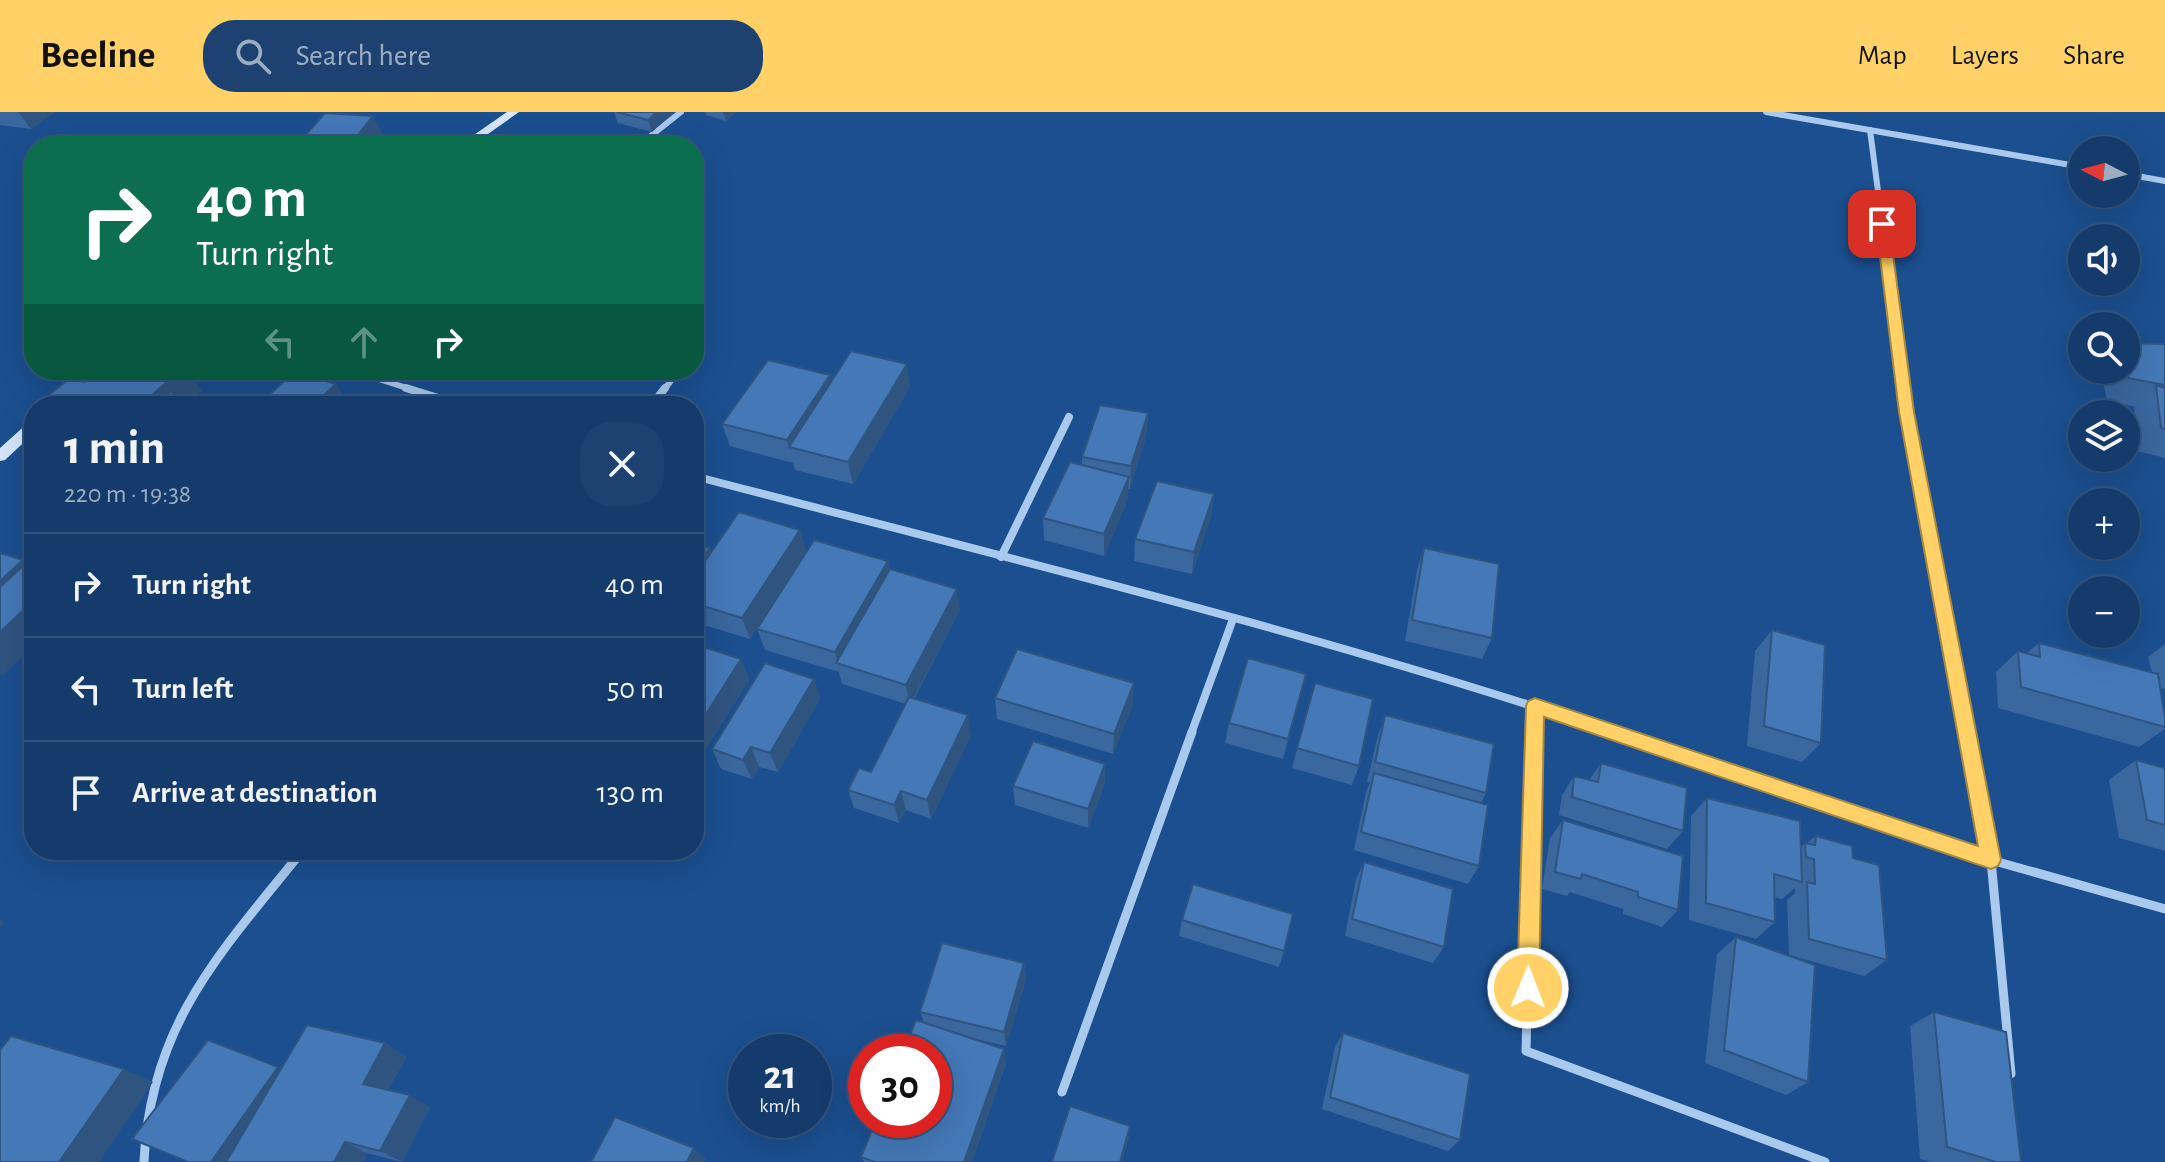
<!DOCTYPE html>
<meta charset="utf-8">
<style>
:root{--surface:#143b6b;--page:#1d4271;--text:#f1f3f6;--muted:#9dadc1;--line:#33557e;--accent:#ffd166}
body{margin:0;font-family:"Alegreya Sans",sans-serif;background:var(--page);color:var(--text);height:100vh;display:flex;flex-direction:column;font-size:30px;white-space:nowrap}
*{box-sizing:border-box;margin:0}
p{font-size:26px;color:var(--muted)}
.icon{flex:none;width:44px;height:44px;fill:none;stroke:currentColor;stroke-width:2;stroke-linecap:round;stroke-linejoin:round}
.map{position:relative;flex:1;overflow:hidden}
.panel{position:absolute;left:24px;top:284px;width:680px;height:464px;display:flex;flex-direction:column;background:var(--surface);border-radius:32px;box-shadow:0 8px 32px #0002,0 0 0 2px var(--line)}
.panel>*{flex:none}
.guide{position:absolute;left:24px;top:24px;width:680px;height:244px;border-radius:32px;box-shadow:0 8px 32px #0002,0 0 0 2px var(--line);background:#0b6e4f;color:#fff;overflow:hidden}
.needle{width:52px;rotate:276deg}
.controls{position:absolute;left:2068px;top:24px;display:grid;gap:16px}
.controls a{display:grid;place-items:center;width:72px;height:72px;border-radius:50%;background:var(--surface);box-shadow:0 8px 32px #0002,0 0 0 2px var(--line);font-size:40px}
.speed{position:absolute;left:728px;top:922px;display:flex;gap:16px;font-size:40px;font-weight:700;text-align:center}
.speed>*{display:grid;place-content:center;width:104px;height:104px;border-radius:50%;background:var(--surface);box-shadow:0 8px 32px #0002,0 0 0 2px var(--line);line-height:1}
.speed small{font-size:20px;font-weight:400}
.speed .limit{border:12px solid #d22;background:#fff;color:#111}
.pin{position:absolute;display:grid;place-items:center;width:68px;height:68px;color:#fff;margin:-34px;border-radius:16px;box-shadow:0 4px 12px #0006}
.me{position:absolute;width:88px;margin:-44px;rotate:1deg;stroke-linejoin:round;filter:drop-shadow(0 0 6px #0008)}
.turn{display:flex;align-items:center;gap:28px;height:168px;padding:0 40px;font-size:36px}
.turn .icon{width:104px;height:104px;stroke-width:2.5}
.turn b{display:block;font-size:56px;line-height:68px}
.lanes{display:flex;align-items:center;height:76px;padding:0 40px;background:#0003;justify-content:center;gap:40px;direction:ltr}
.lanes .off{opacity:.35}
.round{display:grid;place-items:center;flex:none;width:84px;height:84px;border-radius:32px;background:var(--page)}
.overview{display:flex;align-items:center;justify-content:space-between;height:136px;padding:0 40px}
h1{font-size:48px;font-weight:700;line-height:60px}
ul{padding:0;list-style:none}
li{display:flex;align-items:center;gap:24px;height:104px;padding:0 40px;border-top:2px solid var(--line)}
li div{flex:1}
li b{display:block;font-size:30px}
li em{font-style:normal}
header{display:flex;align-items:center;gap:48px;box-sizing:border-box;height:112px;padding:0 40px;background:var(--accent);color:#111}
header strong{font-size:38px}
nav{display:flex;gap:44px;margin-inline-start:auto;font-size:28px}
.search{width:560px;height:72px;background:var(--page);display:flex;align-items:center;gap:20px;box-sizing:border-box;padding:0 28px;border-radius:32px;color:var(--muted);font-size:30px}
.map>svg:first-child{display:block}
</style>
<header>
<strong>Beeline</strong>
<div class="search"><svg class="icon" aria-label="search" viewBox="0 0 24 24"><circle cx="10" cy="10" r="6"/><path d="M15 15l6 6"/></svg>Search here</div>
<nav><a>Map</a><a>Layers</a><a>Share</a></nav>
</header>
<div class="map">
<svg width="2165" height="1050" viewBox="0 0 2165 1050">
<rect width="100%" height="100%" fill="#1b4f8f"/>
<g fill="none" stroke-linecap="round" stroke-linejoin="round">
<g stroke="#a9c9ee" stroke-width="6">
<path d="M1766,0L2082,55"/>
<path d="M1870,18L1904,278"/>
<path d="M638,34L681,0"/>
<path d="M2126,62L2165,69"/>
<path d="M377,258L379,267L413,278"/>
<path d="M664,278L679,258"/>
</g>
<g stroke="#a9c9ee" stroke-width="8">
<path d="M406,276L464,294"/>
<path d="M1904,276L1967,622"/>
<path d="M651,294L665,276"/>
<path d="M694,364C1003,445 1315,520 1618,622"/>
<path d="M1001,445L1069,305"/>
<path d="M1191,622L1233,507"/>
<path d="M1534,622L1535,594"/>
</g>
<g stroke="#a9c9ee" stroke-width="9">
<path d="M1534,620L1526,939L1825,1050"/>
<path d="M1612,620L1991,748L2165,797"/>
<path d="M1967,620L1991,748L2011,962"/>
<path d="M1062,980L1192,620"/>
<path d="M144,1050C150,912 221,840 303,738"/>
</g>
<g fill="#d6e6fa" fill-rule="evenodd">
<path d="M507,0H519L471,34H458Z"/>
<path d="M85,258H100L63,294H47Z"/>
<path d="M34,308V321L5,348L0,349V336L29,310Z"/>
</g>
</g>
<g fill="#3a679d">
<path d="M0,0H55L31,17L0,13Z"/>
<path d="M614,0H674L652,20L618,11Z"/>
<path d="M705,0H736L726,9L706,3Z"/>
<path d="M2165,232V346L2138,339L2134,296L2136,295L2107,289L2101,258H2126Z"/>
<path d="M610,258H658L647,270Z"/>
<path d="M830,263L832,269L910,275L853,372L795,358L793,351L730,334L722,312Z"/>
<path d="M1148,301L1146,324L1130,377H1128V387L1104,444L1044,428L1043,406L1082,353V345Z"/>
<path d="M1214,382L1211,404L1192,462L1134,449L1135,427Z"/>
<path d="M800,418L806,440L750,527L694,510V431L712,440Z"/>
<path d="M1424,436L1492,526L1482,547L1405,529L1417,458Z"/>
<path d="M890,459L960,498L914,587L971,623L931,707L906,698L899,711L854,696L848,678L871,660L906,592L842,572L839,560L765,538L757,517Z"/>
<path d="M1772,518L1821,631L1802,650L1747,634L1755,539Z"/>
<path d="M2039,531L2152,561L2148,545L2165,532V577L2160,576L2165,606V617L2139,635L1998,596L1996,560L2018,539L2027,541Z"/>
<path d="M694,532L741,547L749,568L702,643L694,641Z"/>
<path d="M1306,562L1283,647L1225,631L1229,611Z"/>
<path d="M814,567L820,587L778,660L759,655L752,667L721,657L712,637Z"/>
<path d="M1315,571L1359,654L1352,673L1292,656Z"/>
<path d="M995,586L1133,592L1113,642L997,607Z"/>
<path d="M1385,603L1486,681L1481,691L1479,754L1468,772L1354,738L1366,680L1370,670H1367L1378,623Z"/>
<path d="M2136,648L2165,656V739L2119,726L2109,668Z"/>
<path d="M1601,651L1683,719L1667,737L1559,703L1562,683L1574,664L1589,668Z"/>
<path d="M1105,671L1088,716L1015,693L1013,674Z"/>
<path d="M1707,686L1801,735L1805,731H1807L1816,724L1853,746L1887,848L1864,864L1789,843L1787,788L1795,781V776L1782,787L1774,785L1775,810L1756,827L1689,808L1691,704Z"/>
<path d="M1563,708L1678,798L1662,815L1623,802V797L1570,780L1567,784L1542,777L1550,726Z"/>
<path d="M1364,750L1444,835L1433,851L1345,824L1356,767Z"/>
<path d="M1182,808L1284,839L1279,855L1179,824Z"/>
<path d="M1736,825L1808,970L1786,983L1705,951L1717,842Z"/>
<path d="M1024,851L1026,867L1006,934L967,925L1006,951L972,1050H864L861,1045L924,911L920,900Z"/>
<path d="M1934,900L2021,1050H1931L1920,1047L1910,914Z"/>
<path d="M1343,921L1460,1028L1448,1039L1322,997L1335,935Z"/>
<path d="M385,931L406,945L388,978L430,995L402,1050L367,1041L363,1050L278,955L281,957Z"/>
</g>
<g fill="#305480">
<path d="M18,0H55L31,17Z"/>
<path d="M657,0H674L652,20L648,8Z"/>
<path d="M723,0H736L726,9Z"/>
<path d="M373,4L385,27L380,34H349Z"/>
<path d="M701,43L705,55L694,64V49Z"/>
<path d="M907,252L910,275L853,372L848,350Z"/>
<path d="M181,258H187L202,278L185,294H139Z"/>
<path d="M642,258H658L647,270Z"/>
<path d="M830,263L835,286L789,335L793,351L787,328Z"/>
<path d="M336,272L350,294H312Z"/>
<path d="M1148,301L1146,324L1130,377L1131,354Z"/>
<path d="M1129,365L1128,387L1104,444V422Z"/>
<path d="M1214,382L1211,404L1192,462L1194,440Z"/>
<path d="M800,418L806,440L750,527L742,506Z"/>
<path d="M710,436L719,458L694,491V459Z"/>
<path d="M23,448L34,458L0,513V450Z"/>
<path d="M888,449L892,471L838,552L835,540Z"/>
<path d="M957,477L960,498L910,593L906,573Z"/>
<path d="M34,488V533L2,564L0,562V520Z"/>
<path d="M741,547L749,568L702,643L694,627V621Z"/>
<path d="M814,567L820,587L778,660L770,641Z"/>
<path d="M1134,571L1133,592L1113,642L1114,622Z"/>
<path d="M968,603L971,623L931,707L927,688Z"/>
<path d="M751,635L759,655L752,667L743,648Z"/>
<path d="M1105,652V671L1088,716V697Z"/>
<path d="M901,679L906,698L899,711L894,693Z"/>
<path d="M0,807L5,810L0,816Z"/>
<path d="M1024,851L1026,867L1006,934L1004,920Z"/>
<path d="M385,931L406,945L384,985L363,972Z"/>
<path d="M1004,937L1006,951L972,1050H964Z"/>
<path d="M278,955L302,969L246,1050H211Z"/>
<path d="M124,957L153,970L99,1050H59Z"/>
<path d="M410,983L430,995L402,1050L380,1039Z"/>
<path d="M1130,1014L1129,1026L1122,1050H1120Z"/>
<path d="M345,1030L367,1041L363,1050H334Z"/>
<path d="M694,1036L706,1047L705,1050H687Z"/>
</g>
<g fill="#4478b7" stroke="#305480" stroke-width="2">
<path d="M616,0H657L648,8Z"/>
<path d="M325,1L373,4L349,34H296Z"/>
<path d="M655,27L675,34H646Z"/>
<path d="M694,40L701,43L694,49Z"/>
<path d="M2126,231L2165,232V273L2128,266L2126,256Z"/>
<path d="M851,239L907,252L848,350L789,335Z"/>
<path d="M768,248L830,263L787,328L722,312Z"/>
<path d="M99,258H181L139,294H35L70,266L84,270Z"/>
<path d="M295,260L336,272L312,294H256Z"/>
<path d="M2156,273L2165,276V317L2161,316Z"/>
<path d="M170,280L219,294H154Z"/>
<path d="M1100,293L1148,301L1131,354L1082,345Z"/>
<path d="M34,295V304L26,302Z"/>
<path d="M1070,350L1129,365L1104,422L1043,406Z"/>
<path d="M1157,369L1214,382L1194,440L1135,427Z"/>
<path d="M739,400L800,418L742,506L694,491V465Z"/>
<path d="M814,428L888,449L835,540L757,517Z"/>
<path d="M694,431L710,436L694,459Z"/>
<path d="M1424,436L1499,452L1492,526L1412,508Z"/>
<path d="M0,441L23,448L0,469Z"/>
<path d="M34,444V488L0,520V475Z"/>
<path d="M890,457L957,477L906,573L836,551Z"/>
<path d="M1772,518L1825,533L1821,631L1764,614Z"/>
<path d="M2039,531L2158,562L2165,606V615L2021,575L2018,539L2040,545Z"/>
<path d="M694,532L741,547L694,621Z"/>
<path d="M1017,537L1134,571L1114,622L995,586Z"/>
<path d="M1248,546L1306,562L1288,627L1229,611Z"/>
<path d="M765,551L814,567L770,641L751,635L743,648L712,637Z"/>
<path d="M1315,571L1373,587L1359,654L1297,636Z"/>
<path d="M909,585L968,603L927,688L901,679L894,693L848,678L859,656L871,660Z"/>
<path d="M1385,603L1494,632L1486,681L1375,650Z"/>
<path d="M1033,629L1105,652L1088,697L1013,674Z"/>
<path d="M2136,648L2165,656V713L2147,708Z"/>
<path d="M1601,651L1687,676L1683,719L1572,685L1574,664L1598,670Z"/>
<path d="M1374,661L1488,693L1479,754L1361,720Z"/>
<path d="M1707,686L1800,709L1802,770L1774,762L1775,810L1706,791Z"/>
<path d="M1563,708L1683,744L1678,798L1638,785V780L1582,762L1581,767L1555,760Z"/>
<path d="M1816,724L1852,734L1853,746L1879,753L1887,848L1809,827L1807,770L1815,772L1814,747L1806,745L1805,731L1815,733Z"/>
<path d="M1364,750L1453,777L1444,835L1352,807Z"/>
<path d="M1193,772L1293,802L1284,839L1182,808Z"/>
<path d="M1736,825L1815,853L1808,970L1724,938Z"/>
<path d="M942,831L1024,851L1004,920L920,900Z"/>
<path d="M1934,900L2006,920L2021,1050H1996L1947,1035Z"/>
<path d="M916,908L1004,937L964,1050H875L861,1045L876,1008H934V940H903Z"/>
<path d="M307,913L385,931L363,972L410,983L380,1039L345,1030L334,1050H226Z"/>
<path d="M1343,921L1470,962L1460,1028L1330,985Z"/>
<path d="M11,924L124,957L59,1050H0V938Z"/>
<path d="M208,928L278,955L211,1050H188L132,1027Z"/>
<path d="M1070,994L1130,1014L1120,1050H1052Z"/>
<path d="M615,1005L694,1036L687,1050H591Z"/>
</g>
<path fill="#ffd166" stroke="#a68842" stroke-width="2" d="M1882,108L1889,112L1914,300L2001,748L1998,754L1991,757L1544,605L1539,876L1536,884L1528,887L1520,884L1517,876L1526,594L1528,589L1535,586L1978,734L1899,300L1876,112Z"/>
</svg>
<div class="controls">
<a><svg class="needle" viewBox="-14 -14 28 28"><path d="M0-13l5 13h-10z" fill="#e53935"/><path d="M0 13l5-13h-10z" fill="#9dadc1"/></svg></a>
<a><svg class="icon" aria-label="sound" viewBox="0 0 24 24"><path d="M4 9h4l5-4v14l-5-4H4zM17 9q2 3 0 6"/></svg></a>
<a><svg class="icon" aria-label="search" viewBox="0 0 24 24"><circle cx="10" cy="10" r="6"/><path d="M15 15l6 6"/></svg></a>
<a><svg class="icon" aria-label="layers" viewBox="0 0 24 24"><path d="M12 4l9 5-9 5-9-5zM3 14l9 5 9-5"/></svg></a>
<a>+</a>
<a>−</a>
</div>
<div class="speed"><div>21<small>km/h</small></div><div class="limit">30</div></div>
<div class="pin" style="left:1882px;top:112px;background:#d93025"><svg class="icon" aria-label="arrive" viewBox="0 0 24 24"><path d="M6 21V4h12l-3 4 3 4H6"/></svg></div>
<svg class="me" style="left:1528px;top:876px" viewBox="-20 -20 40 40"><circle r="17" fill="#ffd166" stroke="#fff" stroke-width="3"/><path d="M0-11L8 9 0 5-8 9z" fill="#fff"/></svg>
<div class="guide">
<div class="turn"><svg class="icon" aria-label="right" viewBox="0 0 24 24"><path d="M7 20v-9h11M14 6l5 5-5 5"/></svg><div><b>40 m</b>Turn right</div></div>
<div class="lanes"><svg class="icon off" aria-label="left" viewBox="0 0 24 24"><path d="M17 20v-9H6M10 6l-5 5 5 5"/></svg><svg class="icon off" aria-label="ahead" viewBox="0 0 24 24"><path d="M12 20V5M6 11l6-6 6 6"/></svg><svg class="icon" aria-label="right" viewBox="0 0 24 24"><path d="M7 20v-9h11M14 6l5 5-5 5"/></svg></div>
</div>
<section class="panel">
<div class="overview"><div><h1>1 min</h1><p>220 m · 19:38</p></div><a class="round"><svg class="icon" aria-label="close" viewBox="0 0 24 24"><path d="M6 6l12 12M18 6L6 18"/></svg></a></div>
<ul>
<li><svg class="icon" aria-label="right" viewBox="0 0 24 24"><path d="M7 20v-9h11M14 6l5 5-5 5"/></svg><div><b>Turn right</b></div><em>40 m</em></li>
<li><svg class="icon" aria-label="left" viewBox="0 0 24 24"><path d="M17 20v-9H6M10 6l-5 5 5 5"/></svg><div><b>Turn left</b></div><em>50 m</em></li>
<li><svg class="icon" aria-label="arrive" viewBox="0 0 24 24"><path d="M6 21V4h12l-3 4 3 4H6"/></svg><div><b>Arrive at destination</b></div><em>130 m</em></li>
</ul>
</section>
</div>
